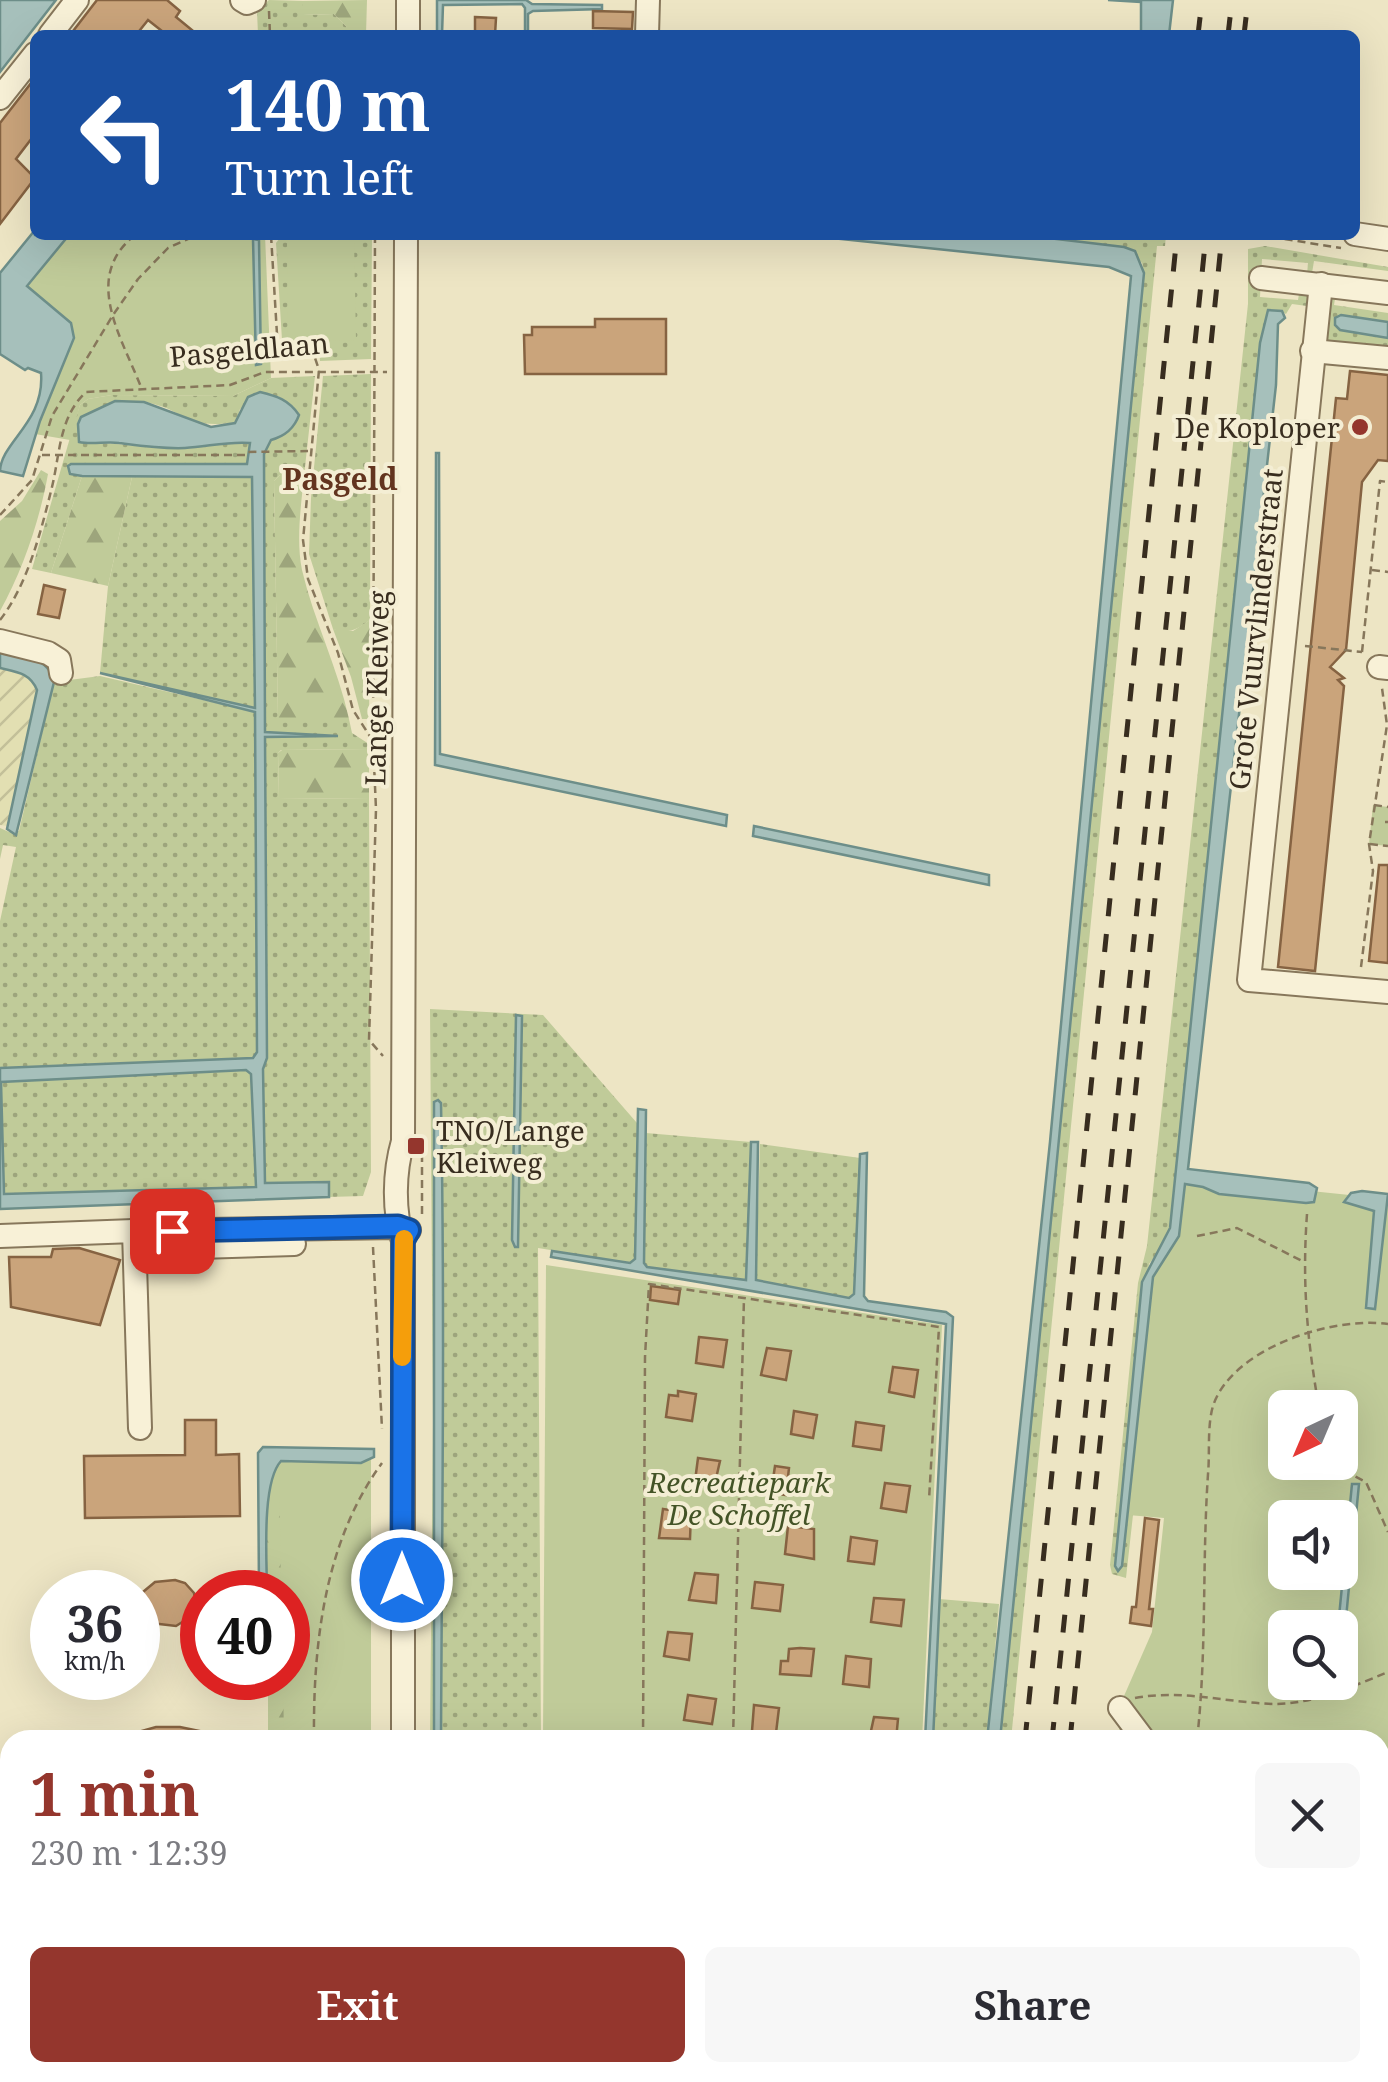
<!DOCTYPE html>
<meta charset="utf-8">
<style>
:root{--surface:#fff;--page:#f7f7f7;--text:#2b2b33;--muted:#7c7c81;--accent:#94362d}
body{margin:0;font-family:"Noto Serif",serif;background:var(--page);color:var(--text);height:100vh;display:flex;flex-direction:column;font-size:38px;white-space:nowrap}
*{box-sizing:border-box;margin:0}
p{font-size:32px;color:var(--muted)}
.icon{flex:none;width:55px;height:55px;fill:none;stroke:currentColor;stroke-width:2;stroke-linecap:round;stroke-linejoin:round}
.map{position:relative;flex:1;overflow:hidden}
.details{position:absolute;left:0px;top:1730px;width:1390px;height:352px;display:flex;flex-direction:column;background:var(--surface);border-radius:30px 30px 0 0;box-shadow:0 10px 40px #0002}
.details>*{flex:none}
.hud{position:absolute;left:30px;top:30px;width:1330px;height:210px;border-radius:15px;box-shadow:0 10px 40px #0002;background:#1a4fa0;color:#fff;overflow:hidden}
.needle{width:65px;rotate:224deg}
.tools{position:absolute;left:1268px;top:1390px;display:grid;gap:20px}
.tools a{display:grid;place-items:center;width:90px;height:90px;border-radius:15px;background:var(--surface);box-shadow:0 10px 40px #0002;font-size:50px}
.speed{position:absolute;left:30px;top:1570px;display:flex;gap:20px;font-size:50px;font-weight:700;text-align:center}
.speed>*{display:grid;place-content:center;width:130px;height:130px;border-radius:50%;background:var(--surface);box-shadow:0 10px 40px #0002;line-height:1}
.speed small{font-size:25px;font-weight:400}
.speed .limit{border:15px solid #d22;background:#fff;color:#111}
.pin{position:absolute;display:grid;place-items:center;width:85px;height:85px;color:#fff;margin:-42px;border-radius:20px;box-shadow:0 5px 15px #0006}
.me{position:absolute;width:110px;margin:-55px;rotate:0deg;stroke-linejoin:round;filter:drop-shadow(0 0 8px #0008)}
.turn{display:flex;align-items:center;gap:35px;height:210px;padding:0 30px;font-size:45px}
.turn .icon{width:130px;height:130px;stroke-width:2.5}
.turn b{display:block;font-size:70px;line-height:85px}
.round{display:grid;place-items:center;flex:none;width:105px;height:105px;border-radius:15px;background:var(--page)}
.headline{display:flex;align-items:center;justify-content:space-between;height:170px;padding:0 30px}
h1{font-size:60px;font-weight:700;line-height:75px;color:var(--accent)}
.cta{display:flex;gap:20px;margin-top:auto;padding:20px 30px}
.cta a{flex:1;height:115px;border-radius:15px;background:var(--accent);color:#fff;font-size:40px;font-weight:700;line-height:115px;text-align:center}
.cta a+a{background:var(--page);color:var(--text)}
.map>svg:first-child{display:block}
</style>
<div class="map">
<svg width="1388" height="2082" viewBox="0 0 1388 2082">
<defs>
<pattern id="farmland-furrows" width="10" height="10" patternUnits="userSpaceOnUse" patternTransform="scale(2.5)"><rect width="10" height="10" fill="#e2dfb2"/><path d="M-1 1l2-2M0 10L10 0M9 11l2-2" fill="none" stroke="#c3c099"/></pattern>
<pattern id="grass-dots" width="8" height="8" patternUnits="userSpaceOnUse" patternTransform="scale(2.5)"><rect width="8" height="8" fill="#c0cb99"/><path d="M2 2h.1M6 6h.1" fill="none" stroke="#9da57c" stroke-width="1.8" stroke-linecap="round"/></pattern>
<pattern id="forest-firs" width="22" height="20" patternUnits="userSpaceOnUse" patternTransform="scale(2.5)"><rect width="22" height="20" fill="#c0cb99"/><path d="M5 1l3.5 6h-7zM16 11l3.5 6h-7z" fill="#9da57c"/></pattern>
</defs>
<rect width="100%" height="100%" fill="#ede5c4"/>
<path fill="url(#farmland-furrows)" d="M0,668L27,674L37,690L7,826L0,825Z"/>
<g fill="url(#grass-dots)">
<path d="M269,0L303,1L304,15L334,14L347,27V35H258L257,11Z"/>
<path d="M282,235H372L371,359L320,361L319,345L293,347L282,340L276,243Z"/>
<path d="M1023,235H1166L1165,246H1157L1011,1740H1000L1144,273L1142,263L1124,247Z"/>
<path d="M1265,246L1388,267V271L1314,261L1312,273L1307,275L1308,263L1262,259L1260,297L1298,300L1300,288L1310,289L1307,306L1292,304L1286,314L1279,310H1268L1260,343L1170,1228L1168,1238L1149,1264L1121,1566L1128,1515H1133L1126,1578L1112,1574L1110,1565L1138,1283L1147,1246L1248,304V249Z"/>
<path d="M1336,293L1334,305L1388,313V322L1341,315L1335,318V325L1340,330L1388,338V352L1319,345L1324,300Z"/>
<path d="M371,374L370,620C356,630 349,634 333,629L309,554L311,498L323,376Z"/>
<path d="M315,376L304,476L280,475L274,481L278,719H349L352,733L369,744V749L281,750L278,753L279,798L369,799L371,1172L363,1196L329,1197V1182L265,1184L263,1069L267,1057L265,736H338L265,733L264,454L271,440L299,415L293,406L278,396L240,409L236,422C185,431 184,408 144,402C127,400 114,404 98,409L85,443C115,442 142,448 172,448C198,447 223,440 250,443L247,464L76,476H82L51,573L32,569L76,417L80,405L88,399L112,395L233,396L271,378Z"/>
<path d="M132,477H252L255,708L100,673L108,586Z"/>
<path d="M100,676L255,712L257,1052L254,1058L0,1068V921L16,847L3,845L0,859V828L9,832L19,831L54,682Z"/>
<path d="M430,1009L543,1015L637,1123L635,1259L631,1263L538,1248L541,1740H441L442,1176L441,1103L437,1100L434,1102V1740H430L433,1422Z"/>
<path d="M246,1070L251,1074L256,1187L4,1195L1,1082Z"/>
<path d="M646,1133L751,1142L746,1280L647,1267L644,1263Z"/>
<path d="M760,1144L860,1158L854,1294L849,1298L756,1280Z"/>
<path d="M939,1599L999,1604L987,1740H933Z"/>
</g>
<g fill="url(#forest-firs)">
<path d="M367,0L366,35H347V27L334,14L303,15V1Z"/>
<path d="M41,470L48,474C40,519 23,570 0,611V521L22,501Z"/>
<path d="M280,475L304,476C301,506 296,540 302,570C314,621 338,668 349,719L278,720L274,481Z"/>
<path d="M82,476L132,477L108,586L51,573Z"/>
<path d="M370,620L369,719H362L351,677L333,629L353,631Z"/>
<path d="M369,749V799L279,798L278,753L282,750Z"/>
<path d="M281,1461L308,1740H268V1678H288V1592H267C267,1562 261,1483 281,1461Z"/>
</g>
<g fill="#c0cb99" fill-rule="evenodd">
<path d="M69,235H265L271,378L233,396L112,395L88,399L80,405L70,440L35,434L74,337L27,286Z"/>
<path d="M354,239L356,340L288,341L287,240Z"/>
<path d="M1373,805L1388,807V846L1369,844Z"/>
<path d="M1186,1178L1388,1199V2082H1077L1078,2072H1380V1740H1118L1124,1696L1152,1632L1164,1518L1128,1515L1153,1277L1179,1236ZM1285,1408H1340V1462H1285ZM1285,1518H1340V1572H1285ZM1285,1628H1340V1682H1285Z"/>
<path d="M546,1265L942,1325L922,1740H543Z"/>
<path d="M371,1453V1740H284L283,1678H288V1592H281L279,1462Z"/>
<path d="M289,2073H370V2082H290Z"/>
<path d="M926,2073L932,2082H473L468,2073Z"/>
</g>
<g fill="#a6c0bb" stroke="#6d8e89" stroke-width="2.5" fill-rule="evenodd">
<path d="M0,0H56L0,72Z"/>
<path d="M437,0H526L532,4L602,5V9L533,11L528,14V35H525V8L522,4L443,5L442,35H437Z"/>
<path d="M1108,0H1173L1169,35H1141V2Z"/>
<path d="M35,230V235H69L27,286L71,323L74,338L40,421L23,476L0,471C1,442 45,422 41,373L28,368L25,370L0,354V273Z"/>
<path d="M803,235H1023L1124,247L1135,251L1144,273L1000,1740H987L1050,1142L1131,276L1109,267Z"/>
<path d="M253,239L259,240L261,364L256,365Z"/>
<path d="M1268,310L1282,311L1285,318L1278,324L1276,385L1188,1169L1309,1183L1317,1188L1314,1202L1306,1203L1219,1194L1203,1187L1185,1184L1179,1236L1153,1277L1122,1566L1118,1571L1115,1566L1142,1282L1170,1228L1260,343Z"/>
<path d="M1341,315L1388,322V338L1340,330L1335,325V318Z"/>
<path d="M260,392C277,396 289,400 299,415C294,429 285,436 271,440L264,454L265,732L338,736L265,737L267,1058L263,1069L265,1183L329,1182V1197L0,1209V1068L253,1058L257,1052L255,712L100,673L255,708L252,477L82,476L70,474L68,466L71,464H247L250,443C227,441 207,447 185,448C162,449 142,446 119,443C106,441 92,445 79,442L78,424L81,417L115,401L144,402L211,427L235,423L248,397ZM246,1070L251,1074L256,1187L4,1194L1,1082Z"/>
<path d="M436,453H439L440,754L727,815L726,826L435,765Z"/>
<path d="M0,650C21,656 50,657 54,682L16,835L7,829L37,690C30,673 17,672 0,668Z"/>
<path d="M754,826L989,875V885L753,836Z"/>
<path d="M516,1015L522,1016L518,1247H515L512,1240Z"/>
<path d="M438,1100L441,1103C445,1315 442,1528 441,1740H434V1102Z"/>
<path d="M638,1109L646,1110L644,1263L647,1267L746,1280L751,1142H758L756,1280L849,1298L854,1294L860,1154L867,1153L864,1296L868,1301L946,1312L953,1317L933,1740H925L946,1324L551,1257L552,1251L630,1263L635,1259Z"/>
<path d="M1362,1191L1388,1194L1375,1309L1366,1308L1374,1211L1344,1202L1351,1193Z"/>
<path d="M263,1447L374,1449V1457L361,1463L281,1461C261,1483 267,1562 267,1592H259L258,1453Z"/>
<path d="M1352,1484H1359L1340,1680L1338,1627Z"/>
<path d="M1388,1832V2050L1380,2049V1847Z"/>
<path d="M0,1933H10V2072L16,2073V2082H3Z"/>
</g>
<g fill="#caa47b" stroke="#866342" stroke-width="2.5">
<path d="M97,0H167L180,11L176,17L198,35H167L148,20L136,35H70Z"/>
<path d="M593,11L633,12L632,29L593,28Z"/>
<path d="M475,17L496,18L495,35H475Z"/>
<path d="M35,78V134L16,159L35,178L0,224V123Z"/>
<path d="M595,319H666V374H525L524,335H532V327H595Z"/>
<path d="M1350,371L1388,375V461L1378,460L1362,482L1346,650L1330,667L1344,678L1338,680L1344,686L1315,971L1278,967L1336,398L1347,399Z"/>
<path d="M44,585L65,590L59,618L38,614Z"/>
<path d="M1379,865H1388V963L1369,961Z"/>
<path d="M79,1248L120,1260L100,1325L11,1307L9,1257H51L53,1249Z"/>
<path d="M651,1286L680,1290L678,1304L650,1300Z"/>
<path d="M699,1337L727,1340L723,1367L696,1363Z"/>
<path d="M767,1348L791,1351L786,1380L761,1375Z"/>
<path d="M893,1367L918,1370L914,1397L889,1392Z"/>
<path d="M678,1391L696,1394L692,1421L666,1417L669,1395L678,1396Z"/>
<path d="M794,1411L817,1415L813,1438L791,1434Z"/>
<path d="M185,1420H216V1455L239,1454L240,1516L85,1518L84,1456L185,1455Z"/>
<path d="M856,1422L884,1426L881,1450L853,1446Z"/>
<path d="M698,1458L720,1461L715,1483L695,1481Z"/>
<path d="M775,1466L789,1468L786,1495L771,1493Z"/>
<path d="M885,1483L910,1486L906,1512L881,1508Z"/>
<path d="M663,1509L691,1513L690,1539L659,1538Z"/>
<path d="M1145,1518L1159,1520L1149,1609H1153L1151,1626L1130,1623L1132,1607H1136Z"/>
<path d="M788,1526L814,1529V1559L785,1554Z"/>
<path d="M851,1537L877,1541L874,1564L848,1561Z"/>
<path d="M695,1573L718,1575L716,1603L689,1600Z"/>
<path d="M175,1580L185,1583L194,1593L196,1605L192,1616L176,1626L151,1623L141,1609L143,1592L155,1582Z"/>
<path d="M755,1582L783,1585L780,1611L752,1608Z"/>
<path d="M874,1598L904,1600L901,1626L871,1622Z"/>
<path d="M668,1632L692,1634L689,1660L664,1656Z"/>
<path d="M800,1648L814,1649L811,1676L780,1674L781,1661H788L789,1649Z"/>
<path d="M846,1656L871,1659L869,1687L843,1684Z"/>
<path d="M688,1695L716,1699L712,1724L684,1720Z"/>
<path d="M754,1705L779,1708L776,1733L752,1731Z"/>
<path d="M874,1717L898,1719L896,1740H869Z"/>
<path d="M156,1727H180L214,1734L213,1740H124V1736Z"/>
</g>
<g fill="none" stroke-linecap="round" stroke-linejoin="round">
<defs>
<g id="minor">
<path d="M242,0L247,3L254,0"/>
<path d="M50,35L77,0"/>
<path d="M408,35V0"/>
<path d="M647,35L648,0"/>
<path d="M0,98L35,54"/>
<path d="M1355,234L1388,239"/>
<path d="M1261,278L1388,293"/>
<path d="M1321,284L1249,980L1388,992"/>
<path d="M1312,351L1388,358"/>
<path d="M0,641L48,653L59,660L61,673"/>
<path d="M1379,667L1388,668"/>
<path d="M134,1231L398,1227L409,1230"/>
<path d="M0,1236L134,1231L140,1428"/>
<path d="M135,1249L294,1244"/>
<path d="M1120,1708L1144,1740"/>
<path d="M403,1740V1241C393,1211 394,1172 403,1141L406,235"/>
<path d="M0,1778H10"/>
<path d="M401,2072V2082"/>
<path d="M251,2082V2072"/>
<path d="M1168,2082L1172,2072"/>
</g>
</defs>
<use href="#minor" stroke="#87775b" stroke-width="26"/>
<g stroke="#87775b" stroke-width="2.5" stroke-dasharray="8 5" stroke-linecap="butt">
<path d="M269,11L270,35"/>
<path d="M135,235C82,277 121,336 141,387"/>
<path d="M271,235L278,351L314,355L319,370L303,540L308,579L338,653L353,710L373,741L376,809L369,1040L383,1056"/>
<path d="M1259,235L1341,248"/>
<path d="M42,455H246L248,452L308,451"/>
<path d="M0,515L32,480L52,416L113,315L138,279L168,248L197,235"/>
<path d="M1372,570L1388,572"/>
<path d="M0,620C28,584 41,531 52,487C60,454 59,417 86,392L230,385L265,372H387"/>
<path d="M1305,646L1362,652"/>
<path d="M1362,652L1380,481L1388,482"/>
<path d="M373,737L375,235"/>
<path d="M1374,805L1388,807"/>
<path d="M1385,822H1388"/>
<path d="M1370,844L1388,846"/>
<path d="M1361,967L1373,871L1369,844L1387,725L1382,688"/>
<path d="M422,1214V1152"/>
<path d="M1307,1214C1302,1283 1307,1339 1319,1408"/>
<path d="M1197,1236L1237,1228L1302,1261"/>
<path d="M373,1247L382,1429"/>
<path d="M1336,1462L1337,1467L1366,1482L1388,1532"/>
<path d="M1135,1698C1183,1689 1228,1703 1275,1704C1313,1704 1354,1686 1388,1672"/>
<path d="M314,1740C313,1645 324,1542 382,1463"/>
<path d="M643,1740L645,1357L649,1284L939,1327L929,1500"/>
<path d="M733,1740L744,1297"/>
<path d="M1197,1740C1207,1651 1202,1563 1208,1474C1210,1453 1207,1426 1213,1406C1232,1348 1333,1316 1388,1324"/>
<path d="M1380,1824L1388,1811"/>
<path d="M1380,2070L1388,2071"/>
<path d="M463,2072L469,2082"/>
<path d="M530,2072L540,2080L561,2082"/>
<path d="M623,2072L650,2082"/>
<path d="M639,2072L658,2082"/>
<path d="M808,2072L836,2082"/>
<path d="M827,2072L845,2082"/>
<path d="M878,2072L888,2082"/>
<path d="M724,2076L772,2079"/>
<path d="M730,2077L767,2081"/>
<path d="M318,2082L319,2072"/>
<path d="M423,2082V2072"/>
<path d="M492,2082L505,2072"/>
<path d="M567,2082L594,2078L612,2082"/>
<path d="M702,2082L724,2076L735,2082"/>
<path d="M767,2082L804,2074L821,2082"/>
<path d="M1271,2082L1289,2072"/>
</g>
<use href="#minor" stroke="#f8f1d7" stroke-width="22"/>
<g stroke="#382d1f" stroke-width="5" stroke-dasharray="18 18" stroke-linecap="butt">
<path d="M1198,35L1202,0"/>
<path d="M1228,35L1232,0"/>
<path d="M1244,35L1248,0"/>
<path d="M1025,1740L1177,235"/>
<path d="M1052,1740L1206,235"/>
<path d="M1070,1740L1222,235"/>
<path d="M991,2082V2072"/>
<path d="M1007,2082L1008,2072"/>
<path d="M1036,2082L1037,2072"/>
</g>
</g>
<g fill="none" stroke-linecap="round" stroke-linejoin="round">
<defs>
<path id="route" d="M172,1231L398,1226L409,1230L403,1241L402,1580"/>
</defs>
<use href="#route" stroke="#114b97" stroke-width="25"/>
<use href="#route" stroke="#1a73e8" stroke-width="18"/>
<path stroke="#f59e0b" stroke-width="18" d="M402,1357L404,1239"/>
</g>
<g fill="#94362d" stroke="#f4eed4" stroke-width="4">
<circle cx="1360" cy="427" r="10"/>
<rect x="406" y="1136" width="20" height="20" rx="5"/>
</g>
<g text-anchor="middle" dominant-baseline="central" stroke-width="8" stroke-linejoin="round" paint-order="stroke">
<g font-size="28" fill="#382d1f" stroke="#f4eed4">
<text transform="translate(249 349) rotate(-5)">Pasgeldlaan</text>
<text transform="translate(1255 629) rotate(-84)">Grote Vuurvlinderstraat</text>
<text transform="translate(376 688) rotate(-89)">Lange Kleiweg</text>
</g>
<g font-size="28" fill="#382d1f" stroke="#f4eed4" text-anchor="end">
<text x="1340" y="427">De Koploper</text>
<text x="436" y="1130" text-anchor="start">TNO/Lange<tspan x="436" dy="32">Kleiweg</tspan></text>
</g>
<g font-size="28" font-style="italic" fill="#435326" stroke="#f4eed4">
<text x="739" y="1482">Recreatiepark<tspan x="739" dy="32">De Schoffel</tspan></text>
</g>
<g font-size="30" font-weight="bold" fill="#63341f" stroke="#f4eed4">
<text x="340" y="478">Pasgeld</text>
</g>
</g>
</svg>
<div class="tools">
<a><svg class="needle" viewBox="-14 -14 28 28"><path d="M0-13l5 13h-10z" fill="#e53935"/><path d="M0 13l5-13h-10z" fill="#7c7c81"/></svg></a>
<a><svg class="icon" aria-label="sound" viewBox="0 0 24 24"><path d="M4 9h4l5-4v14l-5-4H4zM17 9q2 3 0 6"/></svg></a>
<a><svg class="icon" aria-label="search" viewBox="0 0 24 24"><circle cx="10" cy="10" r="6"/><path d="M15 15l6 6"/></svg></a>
</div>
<div class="speed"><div>36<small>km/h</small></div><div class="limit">40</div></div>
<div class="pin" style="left:172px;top:1231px;background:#d93025"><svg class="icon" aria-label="arrive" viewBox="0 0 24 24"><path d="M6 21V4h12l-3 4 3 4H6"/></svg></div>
<svg class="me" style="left:402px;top:1580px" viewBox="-20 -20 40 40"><circle r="17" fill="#1a73e8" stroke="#fff" stroke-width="3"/><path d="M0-11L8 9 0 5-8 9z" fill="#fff"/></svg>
<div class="hud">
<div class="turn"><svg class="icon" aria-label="left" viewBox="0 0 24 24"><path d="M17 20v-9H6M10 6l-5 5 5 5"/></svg><div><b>140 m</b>Turn left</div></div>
</div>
<section class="details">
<div class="headline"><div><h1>1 min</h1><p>230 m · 12:39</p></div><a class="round"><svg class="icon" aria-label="close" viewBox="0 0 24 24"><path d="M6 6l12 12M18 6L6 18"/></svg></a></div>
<div class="cta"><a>Exit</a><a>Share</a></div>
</section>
</div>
